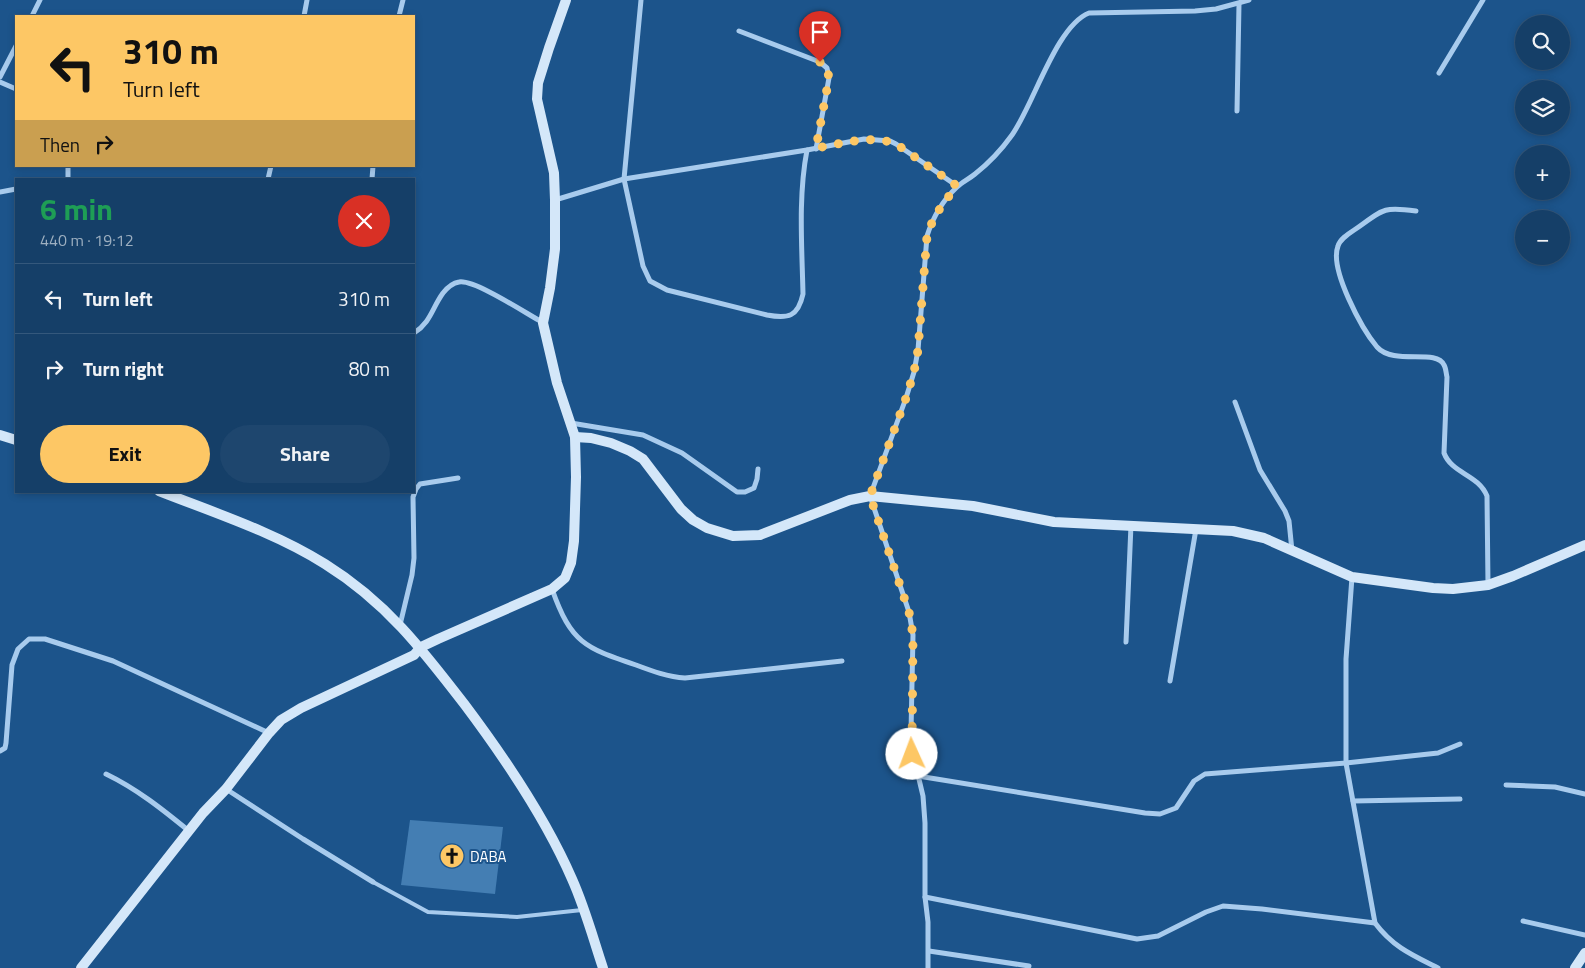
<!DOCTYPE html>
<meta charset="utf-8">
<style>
:root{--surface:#153f68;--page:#1e466e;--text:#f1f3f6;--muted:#9dafc0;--line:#34587c;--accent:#fdc765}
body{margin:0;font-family:"Titillium Web",sans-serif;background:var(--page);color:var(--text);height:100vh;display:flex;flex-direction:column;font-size:19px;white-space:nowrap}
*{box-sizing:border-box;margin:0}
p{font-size:16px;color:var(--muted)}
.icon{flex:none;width:28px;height:28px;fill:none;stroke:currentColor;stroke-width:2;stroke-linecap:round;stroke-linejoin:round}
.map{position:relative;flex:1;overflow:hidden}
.sheet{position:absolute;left:15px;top:178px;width:400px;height:315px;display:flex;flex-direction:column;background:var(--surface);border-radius:0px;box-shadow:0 2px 8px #0003,0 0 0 1px var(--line)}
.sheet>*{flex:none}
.guide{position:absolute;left:15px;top:15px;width:400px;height:152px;border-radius:0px;box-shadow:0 2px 8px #0003,0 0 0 1px var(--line);background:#fdc765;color:#111;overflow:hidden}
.buttons{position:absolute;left:1515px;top:15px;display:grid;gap:10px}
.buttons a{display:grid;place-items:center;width:55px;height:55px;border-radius:50%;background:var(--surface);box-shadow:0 2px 8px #0003,0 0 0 1px var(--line);font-size:25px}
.pin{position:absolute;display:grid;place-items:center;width:42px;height:42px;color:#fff;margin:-51px -21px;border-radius:50% 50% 50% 0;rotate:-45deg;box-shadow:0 0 5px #0007}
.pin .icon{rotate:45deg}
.me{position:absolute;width:55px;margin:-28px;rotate:358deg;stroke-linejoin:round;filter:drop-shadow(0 0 4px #0008)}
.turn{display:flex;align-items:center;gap:18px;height:105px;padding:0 25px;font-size:22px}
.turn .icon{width:65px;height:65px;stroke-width:2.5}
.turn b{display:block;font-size:35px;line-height:42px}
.then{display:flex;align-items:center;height:48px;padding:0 25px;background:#0003;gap:10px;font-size:19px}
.round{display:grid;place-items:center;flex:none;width:52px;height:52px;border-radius:26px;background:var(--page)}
.head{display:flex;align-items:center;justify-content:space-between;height:85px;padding:0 25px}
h1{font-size:30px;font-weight:700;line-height:38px;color:#1e9e55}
.cta{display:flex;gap:10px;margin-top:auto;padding:10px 25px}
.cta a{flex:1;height:58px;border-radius:30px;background:var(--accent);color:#111;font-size:20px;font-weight:700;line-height:58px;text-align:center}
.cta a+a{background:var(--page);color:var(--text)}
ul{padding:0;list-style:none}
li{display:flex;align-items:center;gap:15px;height:70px;padding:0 25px;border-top:1px solid var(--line)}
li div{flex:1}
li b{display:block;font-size:19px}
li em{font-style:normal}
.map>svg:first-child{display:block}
</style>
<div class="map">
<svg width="1585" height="968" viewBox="0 0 1585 968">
<rect width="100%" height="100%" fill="#1c548b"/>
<path fill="#447eb3" d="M410,820L503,827L495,894L401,885Z"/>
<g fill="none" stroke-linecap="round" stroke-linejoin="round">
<path stroke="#a8cbed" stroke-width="4" d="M373,882L428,912L517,917L582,910"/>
<g stroke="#a8cbed" stroke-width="5">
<path d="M641,0L624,179L643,266L650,281L667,290L767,315C788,319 798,317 803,294C802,247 798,197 807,150"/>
<path d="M32,16L40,0"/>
<path d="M304,16L307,0"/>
<path d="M399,16L403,0"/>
<path d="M739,31L820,62L827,68L829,78L816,149"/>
<path d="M1439,73L1483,0"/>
<path d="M0,77L16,46"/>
<path d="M0,82L16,89"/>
<path d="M1237,111L1239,4"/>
<path d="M68,179V166"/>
<path d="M268,179L271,166"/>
<path d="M372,179L373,166"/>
<path d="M0,192L16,189"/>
<path d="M555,200L624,179L807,150L864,139L890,141L896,144L957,186"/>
<path d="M1416,211C1386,207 1384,208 1360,226C1352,232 1341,237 1338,246C1329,269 1362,329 1377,347C1394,366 1436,348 1444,365C1446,368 1446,373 1447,377L1444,453C1452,474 1478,474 1487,496L1488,584"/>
<path d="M414,333C431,322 432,308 443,293C447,288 453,283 459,282C474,279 527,314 542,322"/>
<path d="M1235,402L1260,470L1285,511L1289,521L1292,551"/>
<path d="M571,423L643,435L682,453L737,492H745L754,488L757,479L758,469"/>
<path d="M1352,577L1346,659V763L1375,923C1393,947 1412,955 1438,968"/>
<path d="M552,589C571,643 585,648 636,665C652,671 668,677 685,678L842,661"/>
<path d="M400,625L412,575L414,558L413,497L416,489L420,484L458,478"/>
<path d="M1126,642L1131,525"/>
<path d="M1170,681L1196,529"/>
<path d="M0,751L5,748L6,743L12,665L18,649L29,639H45L113,661L269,733"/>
<path d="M106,774C137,789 162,809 189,831"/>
<path d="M918,776L1145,813L1160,814L1176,808L1194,781L1205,774L1346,763L1438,753L1460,744"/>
<path d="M1506,785L1555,787L1585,794"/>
<path d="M226,789L303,839L373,882"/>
<path d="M1353,801L1460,799"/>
<path d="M925,897L1137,939L1158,936L1206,912L1223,906L1262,909L1375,923"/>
<path d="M1523,921L1585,935"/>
<path d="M929,951L1029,966"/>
<path d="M928,968V922L925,897V823L923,796L913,754L911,732L913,635L909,612L870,496L906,398L914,372L918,350L927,236C933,217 942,201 957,187C962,182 969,179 975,174C989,163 1002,149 1012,135C1034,104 1056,26 1089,13L1195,11L1216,9L1249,0"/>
</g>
<g stroke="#d4e7f9" stroke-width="10">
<path d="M0,435L16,440"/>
<path d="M575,437L591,438L611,443L630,451L643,459L681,509L693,520L707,528L733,536L760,535L850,500L870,496L973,506L1054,522L1233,531L1264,538L1352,577L1433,588L1453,589L1488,585L1513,576L1585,545"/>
<path d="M159,491C215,513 274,532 325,564C386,602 422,649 465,705C504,757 546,819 572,879C585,908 593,938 603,968"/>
<path d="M81,968L203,813L226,789L269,733L281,720L301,708L414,655L421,647L438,639L552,589L565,578L571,563L574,541L576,477L575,437L557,383L543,323L550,288L555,249V200L554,173L537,99L538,83L549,48L566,0"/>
<path d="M1575,968L1585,953"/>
</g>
</g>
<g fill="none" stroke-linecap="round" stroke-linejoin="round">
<path stroke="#fdc765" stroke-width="9" stroke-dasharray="0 16.2" d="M820,62L827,68L829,78L816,148C841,144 871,134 896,144L957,186C944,202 933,216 927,236L918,350L914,372L906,398L870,496L909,612L913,635L912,754"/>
</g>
<defs>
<symbol id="church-disc" viewBox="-11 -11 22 22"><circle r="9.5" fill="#fdc765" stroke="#1c548b"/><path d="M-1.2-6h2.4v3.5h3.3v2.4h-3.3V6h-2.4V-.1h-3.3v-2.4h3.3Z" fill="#111"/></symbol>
</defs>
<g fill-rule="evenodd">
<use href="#church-disc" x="438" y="842" width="28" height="28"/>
</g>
<g text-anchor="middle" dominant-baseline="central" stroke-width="4" stroke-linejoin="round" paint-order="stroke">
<g font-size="15" fill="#fff" stroke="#1c548b" text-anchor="start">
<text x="470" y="856">DABA</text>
</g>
</g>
</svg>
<div class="buttons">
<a><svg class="icon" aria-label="search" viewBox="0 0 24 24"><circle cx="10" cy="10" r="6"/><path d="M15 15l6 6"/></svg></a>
<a><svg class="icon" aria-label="layers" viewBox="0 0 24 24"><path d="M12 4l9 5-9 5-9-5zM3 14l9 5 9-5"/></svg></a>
<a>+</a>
<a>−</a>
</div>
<div class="pin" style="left:820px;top:62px;background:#d93025"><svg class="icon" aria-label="arrive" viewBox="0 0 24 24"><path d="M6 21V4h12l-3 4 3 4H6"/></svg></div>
<svg class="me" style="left:912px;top:754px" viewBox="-20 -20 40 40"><circle r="19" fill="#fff"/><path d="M0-13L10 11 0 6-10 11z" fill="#fdc765"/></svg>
<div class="guide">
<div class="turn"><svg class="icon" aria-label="left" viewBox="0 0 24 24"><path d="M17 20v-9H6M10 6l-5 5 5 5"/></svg><div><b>310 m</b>Turn left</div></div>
<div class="then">Then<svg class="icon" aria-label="right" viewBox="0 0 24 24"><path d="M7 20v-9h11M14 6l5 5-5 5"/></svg></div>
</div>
<section class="sheet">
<div class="head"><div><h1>6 min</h1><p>440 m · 19:12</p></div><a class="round" style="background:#d93025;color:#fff"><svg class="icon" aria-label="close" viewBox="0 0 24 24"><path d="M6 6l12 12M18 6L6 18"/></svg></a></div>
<ul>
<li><svg class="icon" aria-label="left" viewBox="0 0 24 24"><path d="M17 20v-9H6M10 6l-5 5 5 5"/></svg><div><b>Turn left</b></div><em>310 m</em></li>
<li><svg class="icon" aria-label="right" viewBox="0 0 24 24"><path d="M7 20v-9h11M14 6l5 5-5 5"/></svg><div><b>Turn right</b></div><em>80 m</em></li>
</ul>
<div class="cta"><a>Exit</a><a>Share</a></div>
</section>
</div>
